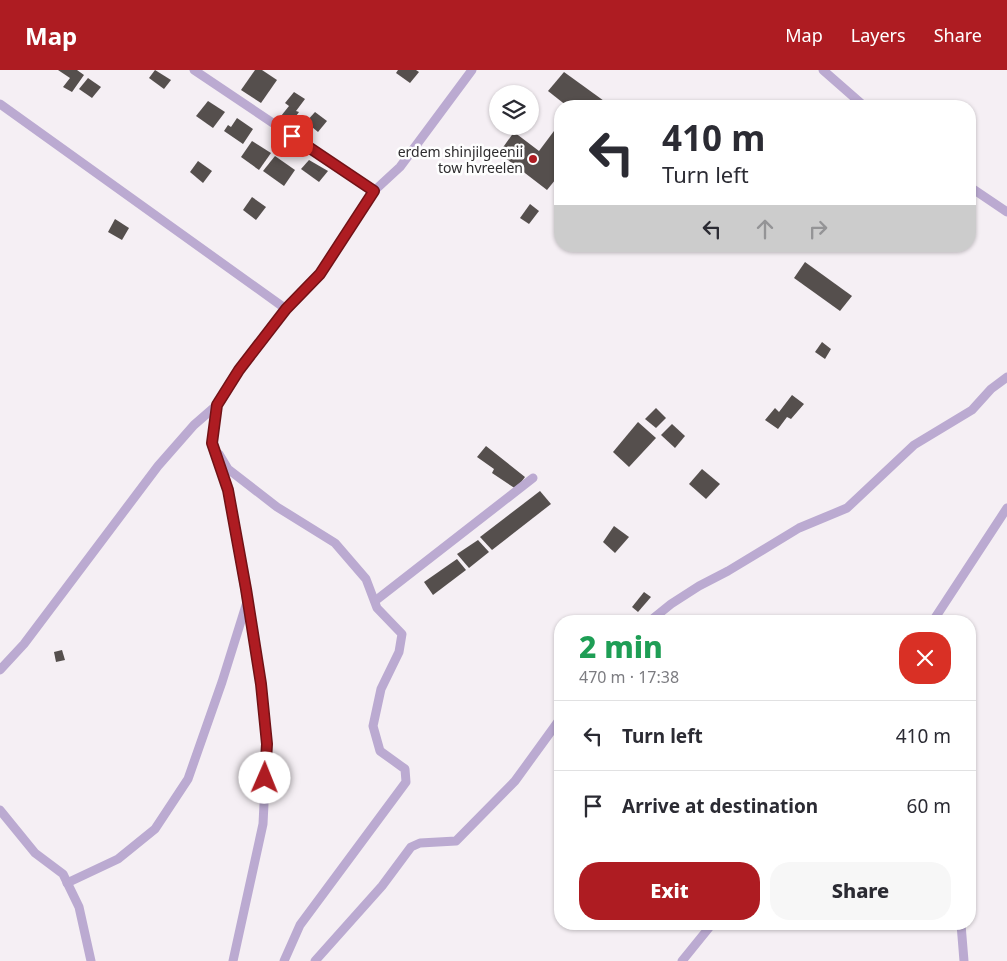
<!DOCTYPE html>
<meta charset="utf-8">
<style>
:root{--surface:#fff;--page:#f7f7f7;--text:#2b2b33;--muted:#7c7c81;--line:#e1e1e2;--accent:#ae1c22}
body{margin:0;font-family:"Noto Sans",sans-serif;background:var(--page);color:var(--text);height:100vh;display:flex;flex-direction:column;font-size:19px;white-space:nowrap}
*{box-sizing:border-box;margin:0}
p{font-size:16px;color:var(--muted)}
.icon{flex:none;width:28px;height:28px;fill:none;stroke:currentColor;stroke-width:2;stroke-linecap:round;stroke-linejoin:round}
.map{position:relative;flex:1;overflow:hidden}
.drawer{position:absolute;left:554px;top:545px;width:422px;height:315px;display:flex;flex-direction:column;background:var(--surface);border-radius:20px;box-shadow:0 1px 4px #0004}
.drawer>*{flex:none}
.guide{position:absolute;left:554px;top:30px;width:422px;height:152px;border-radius:20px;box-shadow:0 1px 4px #0004;background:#fff;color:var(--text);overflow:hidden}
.fabs{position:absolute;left:489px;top:15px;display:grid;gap:10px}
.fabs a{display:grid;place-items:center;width:50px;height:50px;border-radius:50%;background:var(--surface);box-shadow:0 1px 4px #0004;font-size:25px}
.pin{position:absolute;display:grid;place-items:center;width:42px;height:42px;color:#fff;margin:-21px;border-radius:10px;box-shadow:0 2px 8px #0006}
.me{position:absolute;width:55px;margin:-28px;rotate:1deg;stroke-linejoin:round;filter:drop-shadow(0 0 4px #0008)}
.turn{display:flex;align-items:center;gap:18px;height:105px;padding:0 25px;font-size:22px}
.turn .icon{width:65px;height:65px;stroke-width:2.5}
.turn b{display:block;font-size:35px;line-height:42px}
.lanes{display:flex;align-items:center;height:48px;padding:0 25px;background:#0003;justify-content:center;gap:25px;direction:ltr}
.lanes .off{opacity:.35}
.round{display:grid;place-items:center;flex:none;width:52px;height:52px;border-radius:20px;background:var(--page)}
.headline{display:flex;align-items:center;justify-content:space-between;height:85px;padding:0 25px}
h1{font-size:30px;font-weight:800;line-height:38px;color:#1e9e55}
.primary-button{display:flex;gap:10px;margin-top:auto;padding:10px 25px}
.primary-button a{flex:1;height:58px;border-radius:20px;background:var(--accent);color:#fff;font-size:20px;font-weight:800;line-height:58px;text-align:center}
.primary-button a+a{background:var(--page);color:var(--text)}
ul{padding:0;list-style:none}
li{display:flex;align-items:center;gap:15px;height:70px;padding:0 25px;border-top:1px solid var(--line)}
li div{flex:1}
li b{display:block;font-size:19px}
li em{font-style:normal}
header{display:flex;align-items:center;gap:30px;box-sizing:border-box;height:70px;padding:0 25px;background:var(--accent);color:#fff}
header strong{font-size:24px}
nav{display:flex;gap:28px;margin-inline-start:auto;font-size:18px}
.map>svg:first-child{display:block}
</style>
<header>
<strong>Map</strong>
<nav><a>Map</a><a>Layers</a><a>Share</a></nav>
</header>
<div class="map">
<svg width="1007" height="891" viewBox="0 0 1007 891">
<rect width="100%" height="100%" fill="#f5eff4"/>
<g fill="#554f4d">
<path d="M58,0H77L84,5L72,22L63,17L70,8Z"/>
<path d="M155,0L171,10L164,19L149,8Z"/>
<path d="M255,0H262L277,10L261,33L241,20Z"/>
<path d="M398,0H416L419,2L410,13L396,3Z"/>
<path d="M564,2L611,36H567L548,21Z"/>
<path d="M88,8L101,17L92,28L79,19Z"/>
<path d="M294,22L305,29L296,41L299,42L291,53L281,46L289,36L285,33Z"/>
<path d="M208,31L225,42L213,58L196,46Z"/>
<path d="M315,42L327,51L318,62L306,52Z"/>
<path d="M237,48L253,59L243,74L224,61L228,55L231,57Z"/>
<path d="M560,53V94L558,97L560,104L547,120L499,83L514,62L539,81Z"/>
<path d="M252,71L271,83L259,100L241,87Z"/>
<path d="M275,86L295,100L284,116L263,101Z"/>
<path d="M309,90L328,101L319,112L301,99Z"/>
<path d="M198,91L212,101L203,113L190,102Z"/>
<path d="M252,127L266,137L256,150L243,140Z"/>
<path d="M530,134L539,141L529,154L520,148Z"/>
<path d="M115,149L129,158L122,170L108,162Z"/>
<path d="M805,192L852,226L840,241L794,208Z"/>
<path d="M822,272L831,279L825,289L815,282Z"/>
<path d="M792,325L804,334L791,349L787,347L778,359L765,350L775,338L779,342Z"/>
<path d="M656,338L666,348L656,358L645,349Z"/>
<path d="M638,352L656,368L629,397L613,382Z"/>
<path d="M672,354L685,366L675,378L661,365Z"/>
<path d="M486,376L525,407L516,419L492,403L494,399L477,387Z"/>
<path d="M702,399L720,414L706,429L689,414Z"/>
<path d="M540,421L551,434L492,480L480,467Z"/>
<path d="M614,456L629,467L615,483L603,472Z"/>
<path d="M478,470L489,482L469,498L457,484Z"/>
<path d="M457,489L466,500L433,525L424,512Z"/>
<path d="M644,522L651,527L638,542L632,537Z"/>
<path d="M62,580L65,590L56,592L54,582Z"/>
</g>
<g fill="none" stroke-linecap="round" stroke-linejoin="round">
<g stroke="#bbaad1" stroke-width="9">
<path d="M194,0L374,121"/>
<path d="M823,0L864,36"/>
<path d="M0,34L286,239"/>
<path d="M970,117L1007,142"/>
<path d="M219,384L228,399L277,437L335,473L366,509L377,538L402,564L399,582L381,619L373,656L380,681L405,699L406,712L300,855L284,891"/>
<path d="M375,531L533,408"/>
<path d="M650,551L671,534L699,516L728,501L799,458L847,438L914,375L972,340L991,319L1007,307"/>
<path d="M933,551L1007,438"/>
<path d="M0,600L24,574L158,396L194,355L217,335"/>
<path d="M0,740L35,783L63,804L79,837L91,891"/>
<path d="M67,813L118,789L155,759L188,709L222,612L247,532"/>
<path d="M961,854L964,891"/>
<path d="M233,891L263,754L267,674L261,614L228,420L212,373L217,335L239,300L286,239L320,204L374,121L400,97L472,0"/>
<path d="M315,891L382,816L411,777L420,773L456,771L515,711L560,649"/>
<path d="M682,891L712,854"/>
</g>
</g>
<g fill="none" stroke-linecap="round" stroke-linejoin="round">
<defs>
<path id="route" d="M265,708L267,674L261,614L246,519L228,420L212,373L217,335L239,300L286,239L320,204L374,121L292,66"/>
</defs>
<use href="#route" stroke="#711216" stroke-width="12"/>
<use href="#route" stroke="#ae1c22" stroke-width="9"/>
</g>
<circle fill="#ae1c22" stroke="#fefefe" stroke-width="2" cx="533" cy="89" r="5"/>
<g text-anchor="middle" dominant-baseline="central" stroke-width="5" stroke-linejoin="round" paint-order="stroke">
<g font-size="14" fill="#2e2c2e" stroke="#fefefe" text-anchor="end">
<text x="523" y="81">erdem shinjilgeenii<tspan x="523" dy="16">tow hvreelen</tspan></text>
</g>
</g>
</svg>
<div class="fabs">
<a><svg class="icon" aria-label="layers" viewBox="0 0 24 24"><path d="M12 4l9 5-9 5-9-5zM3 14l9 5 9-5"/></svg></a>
</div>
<div class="pin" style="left:292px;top:66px;background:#d93025"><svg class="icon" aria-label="arrive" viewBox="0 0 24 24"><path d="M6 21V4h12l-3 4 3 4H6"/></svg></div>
<svg class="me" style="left:265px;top:708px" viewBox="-20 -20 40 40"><circle r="19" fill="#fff"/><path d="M0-13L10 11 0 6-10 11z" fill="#ae1c22"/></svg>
<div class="guide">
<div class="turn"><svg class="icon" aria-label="left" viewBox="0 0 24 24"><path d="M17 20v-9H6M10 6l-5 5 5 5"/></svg><div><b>410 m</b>Turn left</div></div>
<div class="lanes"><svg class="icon" aria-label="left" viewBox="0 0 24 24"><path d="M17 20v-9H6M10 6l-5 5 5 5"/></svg><svg class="icon off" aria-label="ahead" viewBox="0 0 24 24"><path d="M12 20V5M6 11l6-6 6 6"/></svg><svg class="icon off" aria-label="right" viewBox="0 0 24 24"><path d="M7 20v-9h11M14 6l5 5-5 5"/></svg></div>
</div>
<section class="drawer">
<div class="headline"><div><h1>2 min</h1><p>470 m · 17:38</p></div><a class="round" style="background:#d93025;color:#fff"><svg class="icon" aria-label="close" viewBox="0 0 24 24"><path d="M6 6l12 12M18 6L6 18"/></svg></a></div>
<ul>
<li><svg class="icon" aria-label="left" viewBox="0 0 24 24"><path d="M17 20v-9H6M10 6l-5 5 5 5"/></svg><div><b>Turn left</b></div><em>410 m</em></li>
<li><svg class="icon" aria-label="arrive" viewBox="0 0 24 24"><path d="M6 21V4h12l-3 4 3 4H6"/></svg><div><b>Arrive at destination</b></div><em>60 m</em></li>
</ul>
<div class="primary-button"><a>Exit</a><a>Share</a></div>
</section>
</div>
